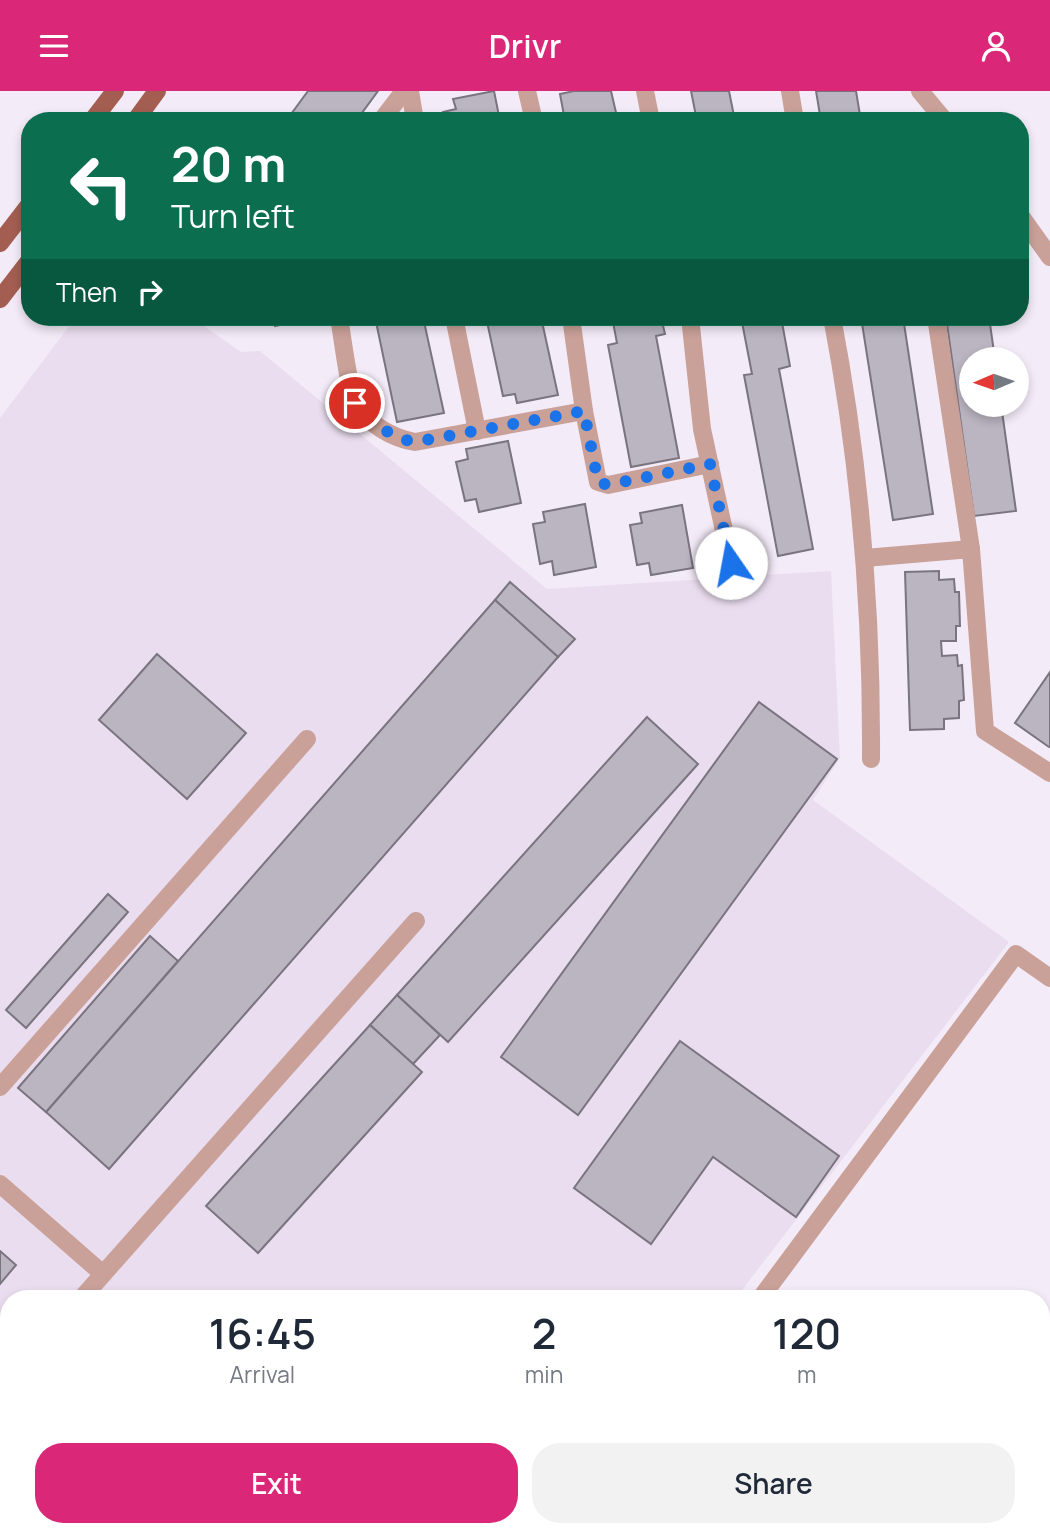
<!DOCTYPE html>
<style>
:root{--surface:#fff;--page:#f2f2f3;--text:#1f2937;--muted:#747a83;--accent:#db2777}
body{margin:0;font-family:Manrope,sans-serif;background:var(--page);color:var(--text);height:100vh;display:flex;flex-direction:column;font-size:26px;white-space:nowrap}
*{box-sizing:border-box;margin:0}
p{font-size:23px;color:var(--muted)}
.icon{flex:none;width:38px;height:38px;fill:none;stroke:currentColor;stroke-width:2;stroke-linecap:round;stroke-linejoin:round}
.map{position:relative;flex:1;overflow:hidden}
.panel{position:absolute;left:0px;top:1199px;width:1050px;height:247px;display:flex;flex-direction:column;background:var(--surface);border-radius:28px 28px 0 0;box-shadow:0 4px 10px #0003}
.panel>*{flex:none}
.top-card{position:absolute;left:21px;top:21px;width:1008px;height:214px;border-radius:28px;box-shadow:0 4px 10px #0003;background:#0b6e4f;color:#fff;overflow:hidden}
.needle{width:46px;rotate:268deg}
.tools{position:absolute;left:959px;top:256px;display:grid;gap:14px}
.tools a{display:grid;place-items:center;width:70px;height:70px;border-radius:50%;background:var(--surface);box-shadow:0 4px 10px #0003;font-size:35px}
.pin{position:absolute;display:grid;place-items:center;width:60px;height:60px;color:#fff;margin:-30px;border:4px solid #fff;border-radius:50%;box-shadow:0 2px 7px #0007}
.me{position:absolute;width:77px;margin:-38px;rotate:348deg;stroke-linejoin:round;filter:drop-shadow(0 0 5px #0008)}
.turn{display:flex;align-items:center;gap:24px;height:147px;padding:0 35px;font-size:32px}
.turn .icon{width:91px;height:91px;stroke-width:2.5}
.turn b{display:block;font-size:49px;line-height:60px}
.then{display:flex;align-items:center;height:66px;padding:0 35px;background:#0003;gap:14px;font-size:26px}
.eta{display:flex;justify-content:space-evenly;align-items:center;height:119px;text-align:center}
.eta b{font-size:42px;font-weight:600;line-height:49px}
.action{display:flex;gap:14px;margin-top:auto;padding:14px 35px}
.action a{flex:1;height:80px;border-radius:28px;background:var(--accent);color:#fff;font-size:28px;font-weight:600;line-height:80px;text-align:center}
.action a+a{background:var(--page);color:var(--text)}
header{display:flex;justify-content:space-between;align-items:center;height:91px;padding:0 35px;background:var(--accent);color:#fff;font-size:32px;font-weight:600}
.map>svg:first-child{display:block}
</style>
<header><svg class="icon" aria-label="menu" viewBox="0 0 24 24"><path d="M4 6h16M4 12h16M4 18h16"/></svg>Drivr<svg class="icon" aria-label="person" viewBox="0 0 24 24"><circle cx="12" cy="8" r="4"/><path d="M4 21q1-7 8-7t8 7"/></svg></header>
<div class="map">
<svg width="1050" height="1445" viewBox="0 0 1050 1445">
<rect width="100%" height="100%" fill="#f4ebf8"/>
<path fill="#eaddef" d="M76,226H191L241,261L260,260L547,498L831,480L840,667L813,709L1009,851L736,1207L9,1208V1437H1004L1016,1445H0V327Z"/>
<path fill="#96cafa" d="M9,1337V1413L0,1407V1345Z"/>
<g fill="#bbb4c1" stroke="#7a747f" stroke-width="2">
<path d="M308,0H378L356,30H286Z"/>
<path d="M494,0L500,30H445L443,21L456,18L453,8Z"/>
<path d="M574,0H611L618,30H565L560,3Z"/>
<path d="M691,0H729L735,30H697Z"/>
<path d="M816,0H856L861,30H821Z"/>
<path d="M273,226H317L275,235Z"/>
<path d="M375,226H423L444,322L397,331Z"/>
<path d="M486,226H541L558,304L517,312L515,303L503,305Z"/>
<path d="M612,226H661L665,243L656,245L679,367L631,376L608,254L617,252Z"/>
<path d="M741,226H781L790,275L779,278L813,458L778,465L744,284L752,283Z"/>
<path d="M861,226H903L933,423L893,429Z"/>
<path d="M946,226H989L995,268H971V313H1001L1016,420L974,425Z"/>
<path d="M508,350L521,412L479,421L476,408L465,410L456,371L468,368L466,358Z"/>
<path d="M585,413L596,476L554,484L552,470L540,473L533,433L545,431L543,421Z"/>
<path d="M682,414L693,477L651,484L649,472L637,474L630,434L642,432L640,422Z"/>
<path d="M939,480V489L954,488L955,501H959L960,535H956V550H941L942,565L957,564L958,575L962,574L964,609L959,610V627L944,628V638L910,639L905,481Z"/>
<path d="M510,491L575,548L558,566L495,509Z"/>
<path d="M495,509L558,566L109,1078L46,1021Z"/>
<path d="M157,563L246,642L187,708L99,629Z"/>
<path d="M1050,581V655L1049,656L1015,632Z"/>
<path d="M759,611L837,668L578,1024L501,966Z"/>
<path d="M647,626L698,673L448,951L397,904Z"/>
<path d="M108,803L128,821L26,937L6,919Z"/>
<path d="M150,845L178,870L46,1021L18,997Z"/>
<path d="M397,904L440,944L413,973L370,934Z"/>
<path d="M370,934L422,981L258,1162L206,1115Z"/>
<path d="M680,950L839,1065L796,1126L713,1066L651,1153L574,1097Z"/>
<path d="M0,1160L16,1174L0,1193Z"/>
</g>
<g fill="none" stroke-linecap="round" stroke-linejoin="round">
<g stroke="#c9a199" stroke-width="18">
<path d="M410,0L415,30"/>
<path d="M527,0L534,30"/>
<path d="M645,0L651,30"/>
<path d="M790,0L795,30"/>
<path d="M920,0L945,30"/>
<path d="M381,30L404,0"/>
<path d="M1020,124L1050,166"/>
<path d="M339,226C342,243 349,301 356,313C368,333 392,347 415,351L584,320"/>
<path d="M454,226L477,340"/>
<path d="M571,226L584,320L598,391L608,394L710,373"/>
<path d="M690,226L702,338L731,472"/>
<path d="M832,226C860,372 872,519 871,668"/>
<path d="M936,226L971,458"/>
<path d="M865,467L971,458L985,640L1050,682"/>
<path d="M0,996L307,648"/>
<path d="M0,1093L103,1183"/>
<path d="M81,1208L416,830"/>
<path d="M760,1208L1016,863L1050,887"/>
<path d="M0,1299L9,1289"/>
<path d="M1041,1433L1050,1439"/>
</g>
<g stroke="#a35e51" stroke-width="18">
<path d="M92,30L115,0"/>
<path d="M135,30L157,0"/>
<path d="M0,152L30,113"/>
<path d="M0,208L30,169"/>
</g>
</g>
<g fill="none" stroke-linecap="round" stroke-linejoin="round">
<path stroke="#1a73e8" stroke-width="12" stroke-dasharray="0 21.6" d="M355,312C373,331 388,346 415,351L584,320L598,391L608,394L710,373L731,472"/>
</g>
</svg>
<div class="tools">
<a><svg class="needle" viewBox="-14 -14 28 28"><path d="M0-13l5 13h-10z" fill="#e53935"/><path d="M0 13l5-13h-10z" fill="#747a83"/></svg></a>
</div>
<div class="pin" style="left:355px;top:312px;background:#d93025"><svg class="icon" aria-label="arrive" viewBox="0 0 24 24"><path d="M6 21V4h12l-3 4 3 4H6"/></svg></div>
<svg class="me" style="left:731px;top:472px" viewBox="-20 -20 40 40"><circle r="19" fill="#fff"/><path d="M0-13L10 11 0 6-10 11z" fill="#1a73e8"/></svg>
<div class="top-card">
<div class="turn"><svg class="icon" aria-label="left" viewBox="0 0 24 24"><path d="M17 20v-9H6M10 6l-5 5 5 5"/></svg><div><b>20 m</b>Turn left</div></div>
<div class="then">Then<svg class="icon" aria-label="right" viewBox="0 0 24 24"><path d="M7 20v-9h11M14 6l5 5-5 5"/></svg></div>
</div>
<section class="panel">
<div class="eta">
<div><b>16:45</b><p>Arrival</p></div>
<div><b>2</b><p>min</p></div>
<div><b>120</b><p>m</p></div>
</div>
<div class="action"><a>Exit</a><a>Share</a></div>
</section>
</div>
